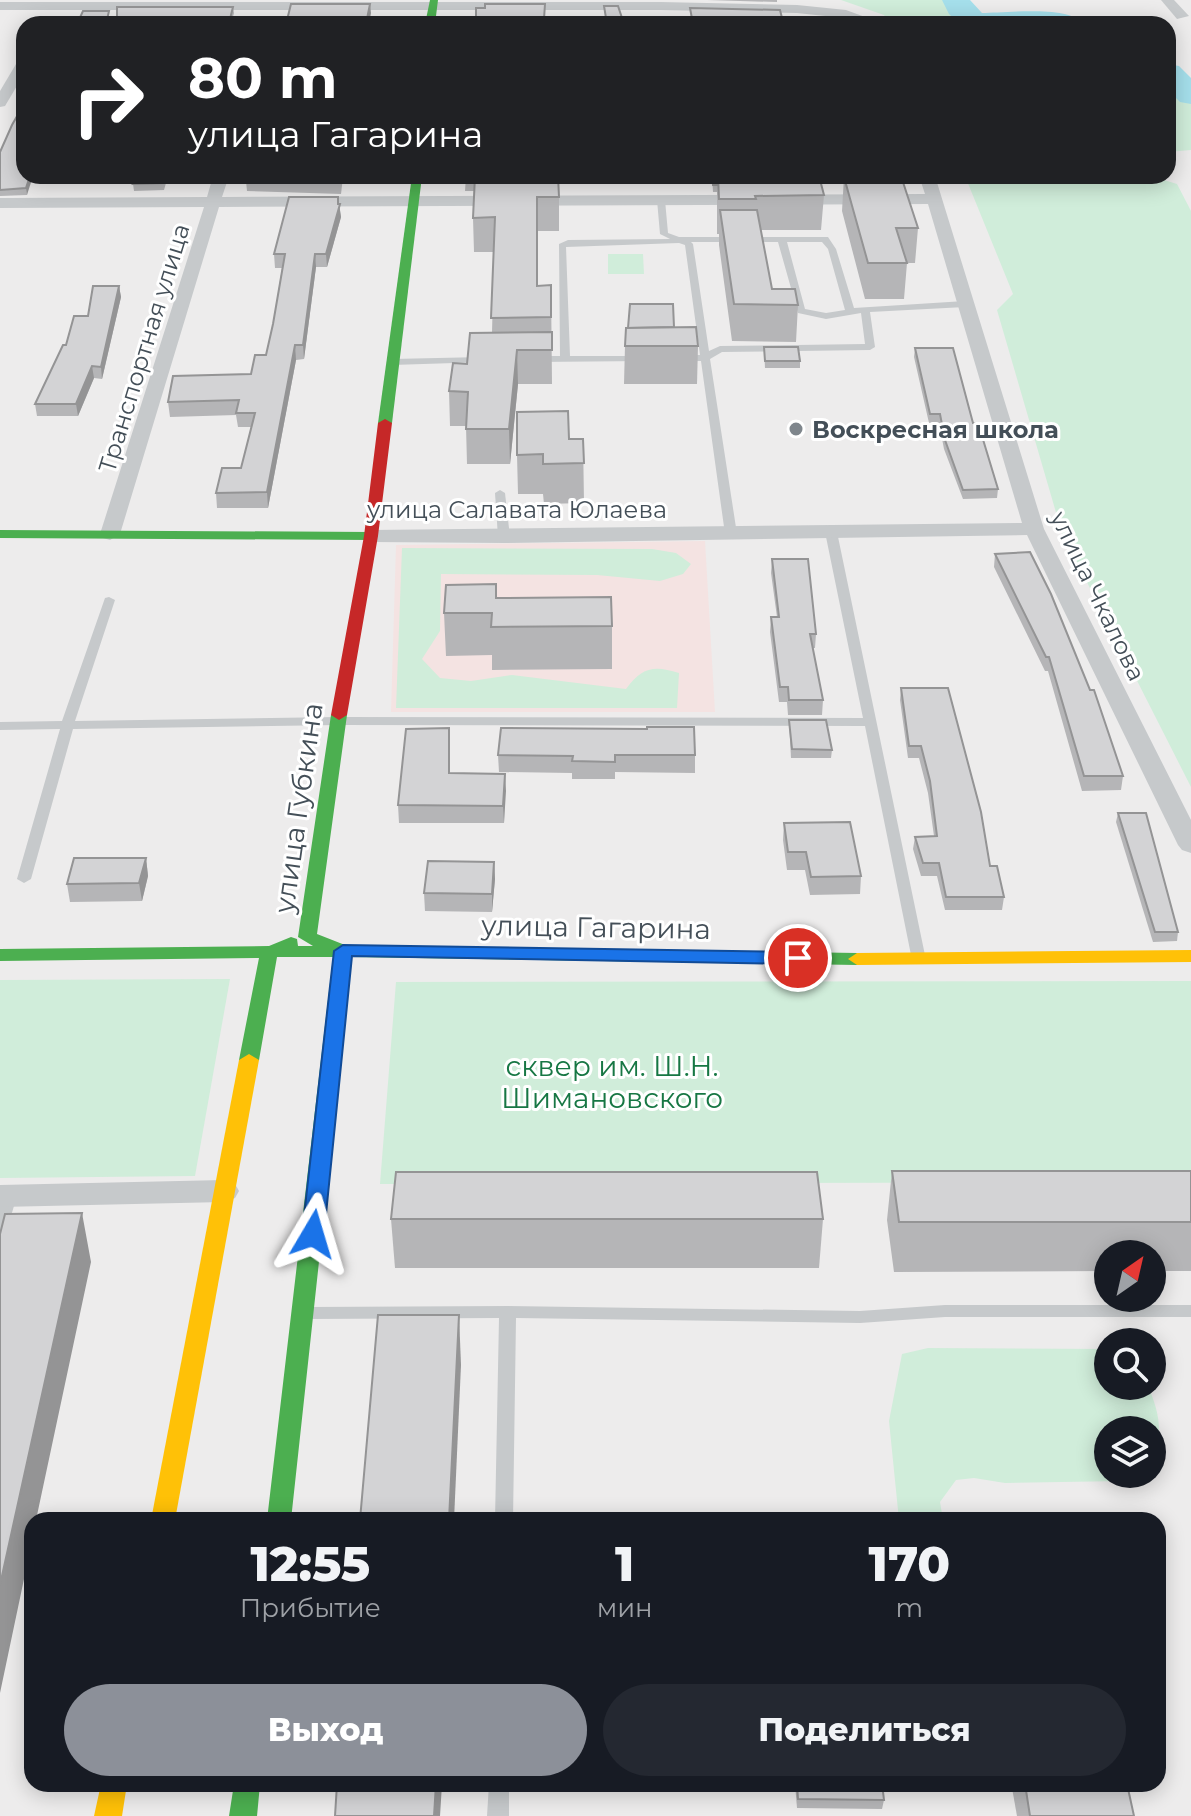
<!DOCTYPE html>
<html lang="ru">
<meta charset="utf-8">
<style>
:root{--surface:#171b24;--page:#242831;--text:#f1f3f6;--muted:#9ea1a6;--accent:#8c9099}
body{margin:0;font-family:Montserrat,sans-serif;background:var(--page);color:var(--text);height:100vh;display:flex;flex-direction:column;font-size:30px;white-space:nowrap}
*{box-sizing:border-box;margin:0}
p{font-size:26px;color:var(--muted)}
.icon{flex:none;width:44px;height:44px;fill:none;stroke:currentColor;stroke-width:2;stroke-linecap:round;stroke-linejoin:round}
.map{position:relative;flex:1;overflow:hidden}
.side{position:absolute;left:24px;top:1512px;width:1142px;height:280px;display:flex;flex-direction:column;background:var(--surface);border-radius:24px;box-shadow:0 4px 20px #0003}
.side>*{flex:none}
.top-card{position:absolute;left:16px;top:16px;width:1160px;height:168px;border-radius:24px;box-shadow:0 4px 20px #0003;background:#202124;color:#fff;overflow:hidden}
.needle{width:52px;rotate:34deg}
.tools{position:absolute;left:1094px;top:1240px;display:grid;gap:16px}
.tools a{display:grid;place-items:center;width:72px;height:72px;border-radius:50%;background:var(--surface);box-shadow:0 4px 20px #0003;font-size:40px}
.pin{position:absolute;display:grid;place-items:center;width:68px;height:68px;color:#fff;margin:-34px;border:4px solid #fff;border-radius:50%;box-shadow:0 2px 8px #0007}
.me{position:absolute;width:88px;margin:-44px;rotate:7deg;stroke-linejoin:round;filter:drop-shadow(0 0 6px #0008)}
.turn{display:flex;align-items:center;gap:28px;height:168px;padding:0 40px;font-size:36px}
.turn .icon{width:104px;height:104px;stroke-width:2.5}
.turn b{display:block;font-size:56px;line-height:68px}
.eta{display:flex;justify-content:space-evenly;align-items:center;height:136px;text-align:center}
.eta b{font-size:48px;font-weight:800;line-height:56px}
.action{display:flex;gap:16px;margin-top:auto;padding:16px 40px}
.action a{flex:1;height:92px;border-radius:48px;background:var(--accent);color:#fff;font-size:32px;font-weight:800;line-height:92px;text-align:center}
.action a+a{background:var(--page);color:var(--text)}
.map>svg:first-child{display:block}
</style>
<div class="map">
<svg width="1191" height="1816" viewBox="0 0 1191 1816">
<rect width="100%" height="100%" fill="#edecec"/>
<path fill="#f4e3e2" d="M705,541L715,712H391L396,545Z"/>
<g fill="#d0edda">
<path d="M841,0H946L968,24H890L884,15Z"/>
<path d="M1168,83L1191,99V150L1168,152Z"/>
<path d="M965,176H1151L1177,184L1191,211V787L1062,533L997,310L1013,294Z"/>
<path d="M608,254H643L644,274H608Z"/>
<path d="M402,548L652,549L676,553L691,564L683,574L660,581L597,575L441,574L440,631L422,659L440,678L471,681L512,675L626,689C642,667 654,665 679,673L677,708H396Z"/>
<path d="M230,979L195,1176L0,1178V980Z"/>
<path d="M1191,981V1182L380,1184L396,982Z"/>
<path d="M928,1348L1108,1349V1386H1148C1158,1409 1165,1435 1152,1458V1430H1108V1474H1139L1123,1481L1005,1483L974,1478L956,1480L940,1502L943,1520H899L889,1421L902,1354Z"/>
</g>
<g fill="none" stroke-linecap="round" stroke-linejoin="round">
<g fill="#a5dfeb" fill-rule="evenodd">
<path d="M942,0H970L982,13C1005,13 1070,5 1084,24H960L949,14Z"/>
<path d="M1168,64L1179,66L1191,78V104L1180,102L1168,90Z"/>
</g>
<g fill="#c6c9cb" fill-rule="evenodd">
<path d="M661,197L665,200L668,233L679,237H828L836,249L854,308L965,301L970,304L965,307L870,312L875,347L870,350L722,352L710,359L737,534L731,537L725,534L701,361H680L675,358L680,355H700L685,245L679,243L566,247L570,356H643L646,357V361L536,362L531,359L536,356H560L559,244L568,240L670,239L660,234L657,200ZM691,242H778L798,313L826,319L861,313L865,344L720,346L709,351L693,244ZM787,242H822L828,249L845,310L826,313L805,309Z"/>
<path d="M483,357L488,360L486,362L392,365L387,362L392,359Z"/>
<path d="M500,490L505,493L510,537L504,540L498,537L495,493Z"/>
<path d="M831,529L837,532L926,960L924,963L919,964L912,960L865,726L338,725L73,729L31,879L24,883L17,879L60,729L0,730V722L62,721L105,598L109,597L115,600L75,721L338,717L863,718L825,532Z"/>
<path d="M9,1190L15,1192L17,1196L8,1226L6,1230L0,1232V1199L3,1192Z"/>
<path d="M945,1305H1191V1317H945L860,1323L516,1318L513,1520H495L499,1318L308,1319L302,1317L299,1313L302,1309L308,1307L508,1306L860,1311Z"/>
<path d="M489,1784H509V1816H487Z"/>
</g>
<g fill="#c6c9cb" fill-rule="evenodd">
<path d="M1161,0H1174L1189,16L1177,19Z"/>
<path d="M0,2H661L797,5L846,10L884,24H864L844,18L797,13L661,10H0Z"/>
<path d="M24,58V74L5,106L0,107V91L19,59Z"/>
<path d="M213,176H229L222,197L925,194L919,176H935L1044,529L1191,820V853L1182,850L1178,845L1027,535L504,543L371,542L361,536L371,530L1022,523L928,204L219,207L120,534L110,540L103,538L100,534L204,207L0,208V198L207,197Z"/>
<path d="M224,1180L235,1184L239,1191L235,1198L224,1202L0,1207V1185Z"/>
</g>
<g fill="#4caf50" fill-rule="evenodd">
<path d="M430,0H438L435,24H425Z"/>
<path d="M412,176H422L392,423L385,427L378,423Z"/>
<path d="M0,530L371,532L378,536L371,540L0,538Z"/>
<path d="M339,710L347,715L317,934L345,945L857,953L866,959L857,965L352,957L291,1520H267L333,957H277L259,1060L249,1066L239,1060L259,958L0,961V949L269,946L291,937L297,939L298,946H313L298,937L331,715Z"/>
<path d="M234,1784H260L257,1816H229Z"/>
</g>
<g fill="#ffc107" fill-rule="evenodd">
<path d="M1191,950V962L857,965L848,959L857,953Z"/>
<path d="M249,1054L259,1060L175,1520H151L239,1060Z"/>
<path d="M101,1784H127L122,1816H94Z"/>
</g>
<path fill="#c62828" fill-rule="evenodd" d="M385,419L392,423L378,536L347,715L339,720L331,715L364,536L378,423Z"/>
</g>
<g fill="#b5b5b7">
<path d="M707,0H777V2Z"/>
<path d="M117,7H233L234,13L231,24H117Z"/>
<path d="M476,8L545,13V24H476Z"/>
<path d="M690,8L782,18V24H692Z"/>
<path d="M24,104L27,195L0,196V152Z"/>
<path d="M138,176H168L164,190L134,191L133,184Z"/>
<path d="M248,176H343V177L341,194L247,191L246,181Z"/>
<path d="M466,176L559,197V231H537V286L551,285L552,384H518L510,464H467L466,426H450L449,391L467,364L492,333L494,252H474L473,218L474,191H465Z"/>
<path d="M712,176L824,195L821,230H761L772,289L798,305L796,342L732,341L719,245V234H717V192H713Z"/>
<path d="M844,177L918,228L915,263H907L904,299H865L842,211Z"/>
<path d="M339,204L341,217L327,267H316L304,359L296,360L268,508H217L216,493L241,468L251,427H238L236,415L170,417L168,402L251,374L266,355L273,324L282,268H275L274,254Z"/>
<path d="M119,286L121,297L102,379L94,378L78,416H37L35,404L66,345L88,316Z"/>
<path d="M674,327L698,346L697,384H624L625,346L628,328Z"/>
<path d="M764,347L800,361V368H765Z"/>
<path d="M915,348L973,423L998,489L997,498L963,499L944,449L939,423H929L914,357Z"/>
<path d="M569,439H583L584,503L544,504L543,494H518L517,455Z"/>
<path d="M995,554L1090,690L1123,776L1121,790L1082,791L1048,671H1045L994,567Z"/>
<path d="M772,559L816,634L815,648H813L823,700L822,715H788L787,702H779L770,632L771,617H777L771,573Z"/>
<path d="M496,598L612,626V669L492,670V655L446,656L444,613Z"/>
<path d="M901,688L990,866L1004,897L1002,910H945L937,876H921L913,849L915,837L934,836L928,793L919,758H908L900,700Z"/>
<path d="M789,720L832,750L831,758H791Z"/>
<path d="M450,745L449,773L505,774L504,823H399L398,805Z"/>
<path d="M498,755H695V773L615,772V779H572V773L499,772Z"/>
<path d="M1118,813L1178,932L1177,941L1153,942L1116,822Z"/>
<path d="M784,823L861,876L860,894L810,895L805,870H787L783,840Z"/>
<path d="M146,858L148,876L142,901L70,902L67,884Z"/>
<path d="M494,862L495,879L492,912L425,911L424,893Z"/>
<path d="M892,1171H1191V1271H1152V1254H1108V1271L894,1272L887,1220Z"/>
<path d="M391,1219H823L819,1268H395Z"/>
<path d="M795,1784H882L884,1800L882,1809L797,1808Z"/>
<path d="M1013,1784H1127L1134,1816H1017L1012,1788Z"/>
</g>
<g fill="#949495">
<path d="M370,4L371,13L369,24H366Z"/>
<path d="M30,176H33L27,195L26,188Z"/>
<path d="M338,197L341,217L327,267L326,254Z"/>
<path d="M315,254L316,267L304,359L303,345Z"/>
<path d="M119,286L121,297L102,379L101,367Z"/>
<path d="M295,345L296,360L268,508L267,492Z"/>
<path d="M517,350L518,384L510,464L509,429Z"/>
<path d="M92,366L94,378L78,416L76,404Z"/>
<path d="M505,774L506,791L504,823L503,806Z"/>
<path d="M146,858L148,876L142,901L139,883Z"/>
<path d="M494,862L495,879L492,912V894Z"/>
<path d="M82,1213L91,1262L36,1520H32V1541L0,1693V1585Z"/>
<path d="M459,1315L461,1365L454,1520H449Z"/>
<path d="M436,1784H442L440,1816H434Z"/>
</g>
<g fill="#d3d3d5" stroke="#949495" stroke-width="2">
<path d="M291,4H370L366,24H286Z"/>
<path d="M485,4H545L544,19H502V24H476V8H485Z"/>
<path d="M604,6H618L624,24H607Z"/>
<path d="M117,7H233L230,19L117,21Z"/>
<path d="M690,8L780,10L782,18H719L721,24H693Z"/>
<path d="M83,11H109L106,24H77Z"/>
<path d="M24,104V176H30L26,188L0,190V152L12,125Z"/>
<path d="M138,176H165L164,183L133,184Z"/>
<path d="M248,176H341L340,183L246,181Z"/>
<path d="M466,176H475V180H465Z"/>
<path d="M475,176H558L559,197H537V286L551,285V317L491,318L495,217L473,218Z"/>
<path d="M712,176H717V185H713Z"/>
<path d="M718,176H819L824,195L755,196L756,199H719Z"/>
<path d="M901,176L918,228H896L907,263H868L844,177Z"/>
<path d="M289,197H338V204H340L326,254H315L303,345H295L267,492L216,493L222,468H241L255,413H236L239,400L168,402L173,376L251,374L255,355H266L273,324L285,254H274Z"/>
<path d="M720,210H757L772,289H795L798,305L734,304Z"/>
<path d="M93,286H119L101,367L92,366L76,404H35L63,345H66L74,316H88Z"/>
<path d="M630,304H673L674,327L628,328Z"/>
<path d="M696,327L698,346H625L626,328Z"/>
<path d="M552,332V350H517L509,429H466L468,392L449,391L453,363L467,364L470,333Z"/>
<path d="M764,347H798L800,361H765Z"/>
<path d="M915,348H953L973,423H978L998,489L963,490L945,440L940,414H930Z"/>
<path d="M568,411L569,439H583L584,463L543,464V454L517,455V412Z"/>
<path d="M1030,552L1051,594L1090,690H1094L1123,776H1084L1049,657H1046L995,554Z"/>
<path d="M772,559H808L816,634H810L823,700H789L788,687H780L771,617H779Z"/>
<path d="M496,584V598L611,597L612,626L491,627L492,613H444L446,585Z"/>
<path d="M901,688H948L981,812L990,866H997L1004,897H946L939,863H923L915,837L937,836L930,781L921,746H909Z"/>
<path d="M789,720H826L832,750L792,749Z"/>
<path d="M647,727H694L695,755H615V762L572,761L573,756L498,755L501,728L647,729Z"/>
<path d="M449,728V773L505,774L503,806L398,805L406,729Z"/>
<path d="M1118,813H1146L1178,932H1155Z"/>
<path d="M850,822L861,876L811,877L806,852H788L784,823Z"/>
<path d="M74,858H146L139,883L67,884Z"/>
<path d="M428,861L494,862L492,894L424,893Z"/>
<path d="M892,1171H1191V1222H899Z"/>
<path d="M396,1172H817L823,1219H391Z"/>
<path d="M82,1213L0,1585V1234L5,1214Z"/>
<path d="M378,1315H459L449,1520H360Z"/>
<path d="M337,1784H436L434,1816H335Z"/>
<path d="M797,1784H882L884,1800L798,1799Z"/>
<path d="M1025,1784H1127L1134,1816H1030Z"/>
</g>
<path fill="#1a73e8" stroke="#114b97" stroke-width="2" d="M343,945L798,952L808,958L798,964L352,956L324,1234L321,1239H306L302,1234L334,951Z"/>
<circle fill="#7f868c" stroke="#fff" stroke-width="3" cx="796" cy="429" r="8"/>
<g text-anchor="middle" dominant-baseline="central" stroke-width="6" stroke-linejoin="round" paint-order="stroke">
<g font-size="24" fill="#444f58" stroke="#fff">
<text transform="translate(144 348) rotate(-73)">Транспортная улица</text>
<text x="517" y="509">улица Салавата Юлаева</text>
<text transform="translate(1098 596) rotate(64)">улица Чкалова</text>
</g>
<g font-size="24" font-weight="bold" fill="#444f58" stroke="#fff" text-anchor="start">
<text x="812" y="429">Воскресная школа</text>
</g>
<g font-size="28" fill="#444f58" stroke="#fff">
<text transform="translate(298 808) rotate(-82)">улица Губкина</text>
<text transform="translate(596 927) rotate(1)">улица Гагарина</text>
</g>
<g font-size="28" fill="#177744" stroke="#fff">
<text x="612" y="1066">сквер им. Ш.Н.<tspan x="612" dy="32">Шимановского</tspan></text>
</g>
</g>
</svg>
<div class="tools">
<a><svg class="needle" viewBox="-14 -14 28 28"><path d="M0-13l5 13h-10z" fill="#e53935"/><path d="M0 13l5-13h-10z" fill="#9ea1a6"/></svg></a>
<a><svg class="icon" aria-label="search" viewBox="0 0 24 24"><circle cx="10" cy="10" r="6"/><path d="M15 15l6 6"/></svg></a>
<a><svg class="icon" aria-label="layers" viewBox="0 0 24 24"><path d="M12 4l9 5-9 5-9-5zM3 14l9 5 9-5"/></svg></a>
</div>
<div class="pin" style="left:798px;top:958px;background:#d93025"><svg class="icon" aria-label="arrive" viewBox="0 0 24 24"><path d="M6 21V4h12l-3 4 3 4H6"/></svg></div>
<svg class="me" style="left:313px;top:1234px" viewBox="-20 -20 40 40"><path d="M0-17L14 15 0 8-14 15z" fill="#1a73e8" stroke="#fff" stroke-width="4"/></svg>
<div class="top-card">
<div class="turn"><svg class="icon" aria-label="right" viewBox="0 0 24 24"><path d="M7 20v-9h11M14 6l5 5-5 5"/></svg><div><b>80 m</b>улица Гагарина</div></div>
</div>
<section class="side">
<div class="eta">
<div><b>12:55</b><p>Прибытие</p></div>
<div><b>1</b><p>мин</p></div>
<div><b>170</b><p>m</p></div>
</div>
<div class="action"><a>Выход</a><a>Поделиться</a></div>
</section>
</div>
